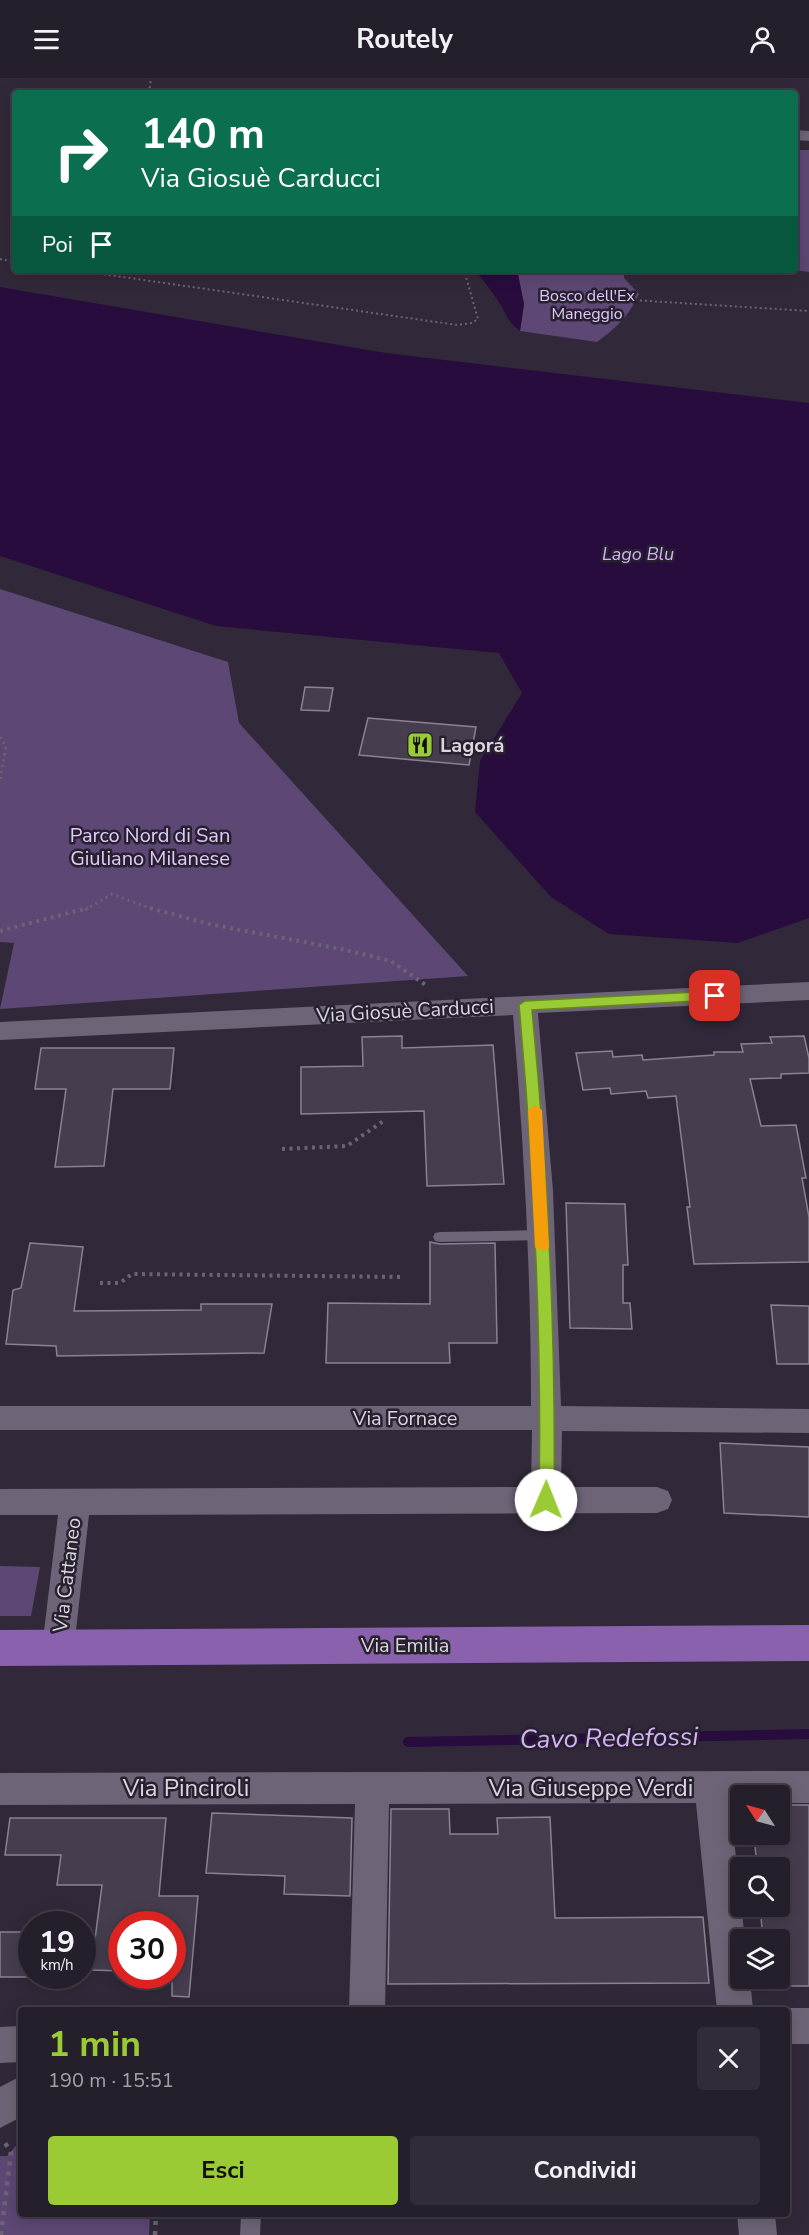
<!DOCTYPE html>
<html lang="it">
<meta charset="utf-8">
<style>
:root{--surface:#251f2b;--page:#312c37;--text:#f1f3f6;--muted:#a3a2a9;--line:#423d47;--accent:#9acb34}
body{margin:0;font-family:"Nunito Sans",sans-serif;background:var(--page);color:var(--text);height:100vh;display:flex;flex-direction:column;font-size:22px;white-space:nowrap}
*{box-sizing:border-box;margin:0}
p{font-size:20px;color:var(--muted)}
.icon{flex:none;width:33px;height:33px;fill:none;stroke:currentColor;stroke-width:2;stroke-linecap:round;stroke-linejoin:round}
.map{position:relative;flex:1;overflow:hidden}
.details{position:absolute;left:18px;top:1929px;width:772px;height:210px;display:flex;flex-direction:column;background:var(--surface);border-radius:6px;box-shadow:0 3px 15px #0003,0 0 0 2px var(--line)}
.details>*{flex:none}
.banner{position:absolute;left:12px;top:12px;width:786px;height:183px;border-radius:6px;box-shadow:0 3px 15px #0003,0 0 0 2px var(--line);background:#0b6e4f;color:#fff;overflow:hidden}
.needle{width:39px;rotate:306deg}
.tools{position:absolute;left:730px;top:1707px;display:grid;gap:12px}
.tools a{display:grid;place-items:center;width:60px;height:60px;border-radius:6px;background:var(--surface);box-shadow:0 3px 15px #0003,0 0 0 2px var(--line);font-size:30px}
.speed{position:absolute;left:18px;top:1833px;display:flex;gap:12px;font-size:30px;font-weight:700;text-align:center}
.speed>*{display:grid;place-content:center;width:78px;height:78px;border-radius:50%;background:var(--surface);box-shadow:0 3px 15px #0003,0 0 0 2px var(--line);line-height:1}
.speed small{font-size:15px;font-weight:400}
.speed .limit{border:9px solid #d22;background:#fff;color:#111}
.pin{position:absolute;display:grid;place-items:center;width:51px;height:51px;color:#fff;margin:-26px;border-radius:12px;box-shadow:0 3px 9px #0006}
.me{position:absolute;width:66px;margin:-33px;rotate:1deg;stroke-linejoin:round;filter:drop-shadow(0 0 4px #0008)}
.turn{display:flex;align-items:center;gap:21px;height:126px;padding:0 30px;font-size:27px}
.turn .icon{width:78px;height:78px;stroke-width:2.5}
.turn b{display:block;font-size:42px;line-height:51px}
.then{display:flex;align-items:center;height:57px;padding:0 30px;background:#0003;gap:12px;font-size:22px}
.round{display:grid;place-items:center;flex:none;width:63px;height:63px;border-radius:6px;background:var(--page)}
.headline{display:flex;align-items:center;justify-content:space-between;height:102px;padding:0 30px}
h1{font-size:36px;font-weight:700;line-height:45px;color:var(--accent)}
.primary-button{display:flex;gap:12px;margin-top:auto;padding:12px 30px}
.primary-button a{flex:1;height:69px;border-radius:6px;background:var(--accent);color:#111;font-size:24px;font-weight:700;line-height:69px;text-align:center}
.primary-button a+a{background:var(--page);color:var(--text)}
header{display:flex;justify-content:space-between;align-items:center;height:78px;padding:0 30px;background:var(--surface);font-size:27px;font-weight:700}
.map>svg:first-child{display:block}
</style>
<header><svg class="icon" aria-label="menu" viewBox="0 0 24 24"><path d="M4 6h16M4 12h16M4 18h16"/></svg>Routely<svg class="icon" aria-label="person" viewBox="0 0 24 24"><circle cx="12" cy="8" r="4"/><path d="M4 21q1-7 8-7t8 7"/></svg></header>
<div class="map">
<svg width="809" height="2157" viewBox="0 0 809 2157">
<rect width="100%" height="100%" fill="#312939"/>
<g fill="#5d4774">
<path d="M795,72H809V194L795,192Z"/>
<path d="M517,192H624V200L639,216C629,238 616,250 597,264L520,253L524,226Z"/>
<path d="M0,511L228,584L239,645L468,898L0,931L14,865L0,864Z"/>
<path d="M0,1488L40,1489L31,1538H0Z"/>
<path d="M21,2062V2136H150L149,2157H0V2078H7Z"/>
</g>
<g fill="#280c3e">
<path d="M475,192H517L524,226L520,253C506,243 507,235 498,223C491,212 483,202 475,192Z"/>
<path d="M0,209L386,275L809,325V840L738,865L609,856L551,819L475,734L480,683L522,615L499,575L216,548L0,478Z"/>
</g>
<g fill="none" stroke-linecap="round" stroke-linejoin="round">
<path stroke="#280c3e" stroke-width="10" d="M408,1664L809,1656"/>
</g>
<g fill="#463e4f" stroke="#8a8294" stroke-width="1.5">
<path d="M305,609L333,610L329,633L301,632Z"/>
<path d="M368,640L476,649L469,687L359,677Z"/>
<path d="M402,958V970L493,967L504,1106L427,1108L424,1033L301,1036V989L363,988L362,959Z"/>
<path d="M804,958L809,980V995L781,996V1000L750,1001L761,1048L796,1047L806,1100H802L809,1139V1184L694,1186L687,1129H690L676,1018L648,1020L646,1013L611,1016L610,1010L583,1012L576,975L612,973L613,979L642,977L643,982L714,977V974H743L741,966L772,965L770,959Z"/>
<path d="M41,970H174L170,1011H113L104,1088L55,1089L66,1011H35Z"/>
<path d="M566,1125L625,1126L628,1187H623V1225H630L632,1251L570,1250Z"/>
<path d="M430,1164L440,1166L495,1165L497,1265H449L450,1285H326L328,1225L430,1226Z"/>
<path d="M30,1165L83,1169L74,1233L201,1232V1226H272L264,1275L57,1278L56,1268L6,1266L13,1212L21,1210Z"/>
<path d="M771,1227L809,1228V1286H777Z"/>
<path d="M720,1365L809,1369V1439L724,1435Z"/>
<path d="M780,1727H809V1908H767L766,1900H780V1862H763L760,1828H780V1790H757L754,1756H780Z"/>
<path d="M391,1731H449L450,1756H498L497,1740L550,1739L555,1840L703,1839L709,1905L388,1906Z"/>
<path d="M212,1735L352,1740L350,1818L284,1816L285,1798L206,1795Z"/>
<path d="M10,1740H166L159,1818H198L189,1919L172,1918V1846H122V1893L91,1892L102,1807H57L61,1777H5Z"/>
<rect x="0" y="1854" width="32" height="45"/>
</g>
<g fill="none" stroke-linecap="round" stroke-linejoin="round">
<g stroke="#6b6472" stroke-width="2" stroke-dasharray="2 3" stroke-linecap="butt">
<path d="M149,15L151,0"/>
<path d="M0,181L15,184"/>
<path d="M74,192L457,247L472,245L478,241L464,192"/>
<path d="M600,220L809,233"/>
</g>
<g stroke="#6b6472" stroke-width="3" stroke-dasharray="2 4" stroke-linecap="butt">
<path d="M0,659L6,669L0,702"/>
<path d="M85,832L112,816L155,832"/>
</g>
<g stroke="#6b6472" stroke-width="4" stroke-dasharray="3 4.5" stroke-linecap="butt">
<path d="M150,830L209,846L346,872L391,883L427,908"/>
<path d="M0,853L88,830"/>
<path d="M282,1071L347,1068L385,1042"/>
<path d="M100,1205H120L132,1196L404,1199"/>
</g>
<g stroke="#6b6472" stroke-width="4.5" stroke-dasharray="4 6" stroke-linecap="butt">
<path d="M1,2157L11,2074L3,2062"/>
<path d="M155,2157L156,2136"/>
</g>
<g fill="#6d6577" fill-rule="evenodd">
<path d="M542,1152L547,1153L549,1157L547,1161L542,1162L440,1164L435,1163L433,1159L435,1155L440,1154Z"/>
<path d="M241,2136H261L260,2157H240Z"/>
</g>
<g fill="#6d6577" fill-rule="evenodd">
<path d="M795,52L809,53V63L795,62Z"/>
<path d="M809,904V922L538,935L553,1113L561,1328L809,1331V1355L562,1353L561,1409H657L668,1413L672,1422L668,1431L657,1435L89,1437L74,1570L69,1580L58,1585L47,1580L42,1570L58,1437H0V1411L531,1409L532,1352H0V1328H531C531,1197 524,1067 513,937L0,962V944Z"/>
<path d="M809,1693V1725H780V1718H741V1725H730L745,1862H741V1900H750L753,1932H717L696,1725L389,1726L385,1932H349L355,1726L0,1727V1695Z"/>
<path d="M788,1930H809V1966H788V1932H783Z"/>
<path d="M21,1948V1984L0,1985V1949Z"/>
<path d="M21,1998V2039L0,2050V2009Z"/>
<path d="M737,2136H775L777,2157H739Z"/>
</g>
<path fill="#8961ad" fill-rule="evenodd" d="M809,1547V1583L0,1588V1552Z"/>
</g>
<path fill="#9acb34" stroke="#648422" stroke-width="1.5" d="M715,913L721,918L715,922L532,932C548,1095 556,1259 554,1422L552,1427L546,1429L541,1427L539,1422C542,1257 534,1092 519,927L525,923Z"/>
<path fill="#f59e0b" d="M535,1027L542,1032L549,1169L547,1172H537L535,1169L528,1032Z"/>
<defs>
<symbol id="restaurant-square" viewBox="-11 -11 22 22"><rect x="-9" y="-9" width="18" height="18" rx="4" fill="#9acb34" stroke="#27202f"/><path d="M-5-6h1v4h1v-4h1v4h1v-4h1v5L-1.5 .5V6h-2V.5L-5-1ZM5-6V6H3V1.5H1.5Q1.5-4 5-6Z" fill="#111"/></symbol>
</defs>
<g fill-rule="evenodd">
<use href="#restaurant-square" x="405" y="652" width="30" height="30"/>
</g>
<g text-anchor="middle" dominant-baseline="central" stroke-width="5" stroke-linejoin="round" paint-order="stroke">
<g font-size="16" fill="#e1c9fc" stroke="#27202f">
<text x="587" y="218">Bosco dell'Ex<tspan x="587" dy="18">Maneggio</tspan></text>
</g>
<g font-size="18" font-style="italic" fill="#d3b3f5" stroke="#27202f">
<text x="638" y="476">Lago Blu</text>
</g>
<g font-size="20" font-weight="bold" fill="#dad5df" stroke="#27202f" text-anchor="start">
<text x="440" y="667">Lagorá</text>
</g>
<g font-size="20" fill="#e1c9fc" stroke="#27202f">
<text x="150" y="757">Parco Nord di San<tspan x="150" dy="23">Giuliano Milanese</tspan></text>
</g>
<g font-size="20" fill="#dad5df" stroke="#27202f">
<text transform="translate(405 933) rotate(-3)">Via Giosuè Carducci</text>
<text x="405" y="1340">Via Fornace</text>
<text transform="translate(67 1497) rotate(-83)">Via Cattaneo</text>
<text x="405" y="1567">Via Emilia</text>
</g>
<g font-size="24" fill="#dad5df" stroke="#27202f">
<text x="186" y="1710">Via Pinciroli</text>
<text x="591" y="1710">Via Giuseppe Verdi</text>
</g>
<g font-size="26" font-style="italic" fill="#d3b3f5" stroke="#27202f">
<text transform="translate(609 1660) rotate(-1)">Cavo Redefossi</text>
</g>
</g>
</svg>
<div class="tools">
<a><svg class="needle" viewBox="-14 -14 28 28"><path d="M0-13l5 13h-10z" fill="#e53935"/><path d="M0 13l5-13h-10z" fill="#a3a2a9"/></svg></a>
<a><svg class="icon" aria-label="search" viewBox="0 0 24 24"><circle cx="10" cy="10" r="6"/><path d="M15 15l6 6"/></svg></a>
<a><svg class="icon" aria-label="layers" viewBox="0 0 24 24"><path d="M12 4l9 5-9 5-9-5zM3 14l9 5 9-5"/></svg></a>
</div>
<div class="speed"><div>19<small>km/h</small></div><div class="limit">30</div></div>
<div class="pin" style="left:715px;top:918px;background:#d93025"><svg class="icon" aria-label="arrive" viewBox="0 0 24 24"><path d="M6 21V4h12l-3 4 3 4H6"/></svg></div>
<svg class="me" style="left:546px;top:1422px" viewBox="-20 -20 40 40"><circle r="19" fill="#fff"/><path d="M0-13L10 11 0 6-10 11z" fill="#9acb34"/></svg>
<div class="banner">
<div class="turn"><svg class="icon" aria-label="right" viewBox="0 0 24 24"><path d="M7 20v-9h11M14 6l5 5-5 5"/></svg><div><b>140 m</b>Via Giosuè Carducci</div></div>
<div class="then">Poi<svg class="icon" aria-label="arrive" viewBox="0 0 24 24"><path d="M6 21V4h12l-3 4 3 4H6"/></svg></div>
</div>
<section class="details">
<div class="headline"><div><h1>1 min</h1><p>190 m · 15:51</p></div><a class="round"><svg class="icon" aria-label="close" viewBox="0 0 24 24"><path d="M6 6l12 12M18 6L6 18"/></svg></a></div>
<div class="primary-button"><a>Esci</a><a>Condividi</a></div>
</section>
</div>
